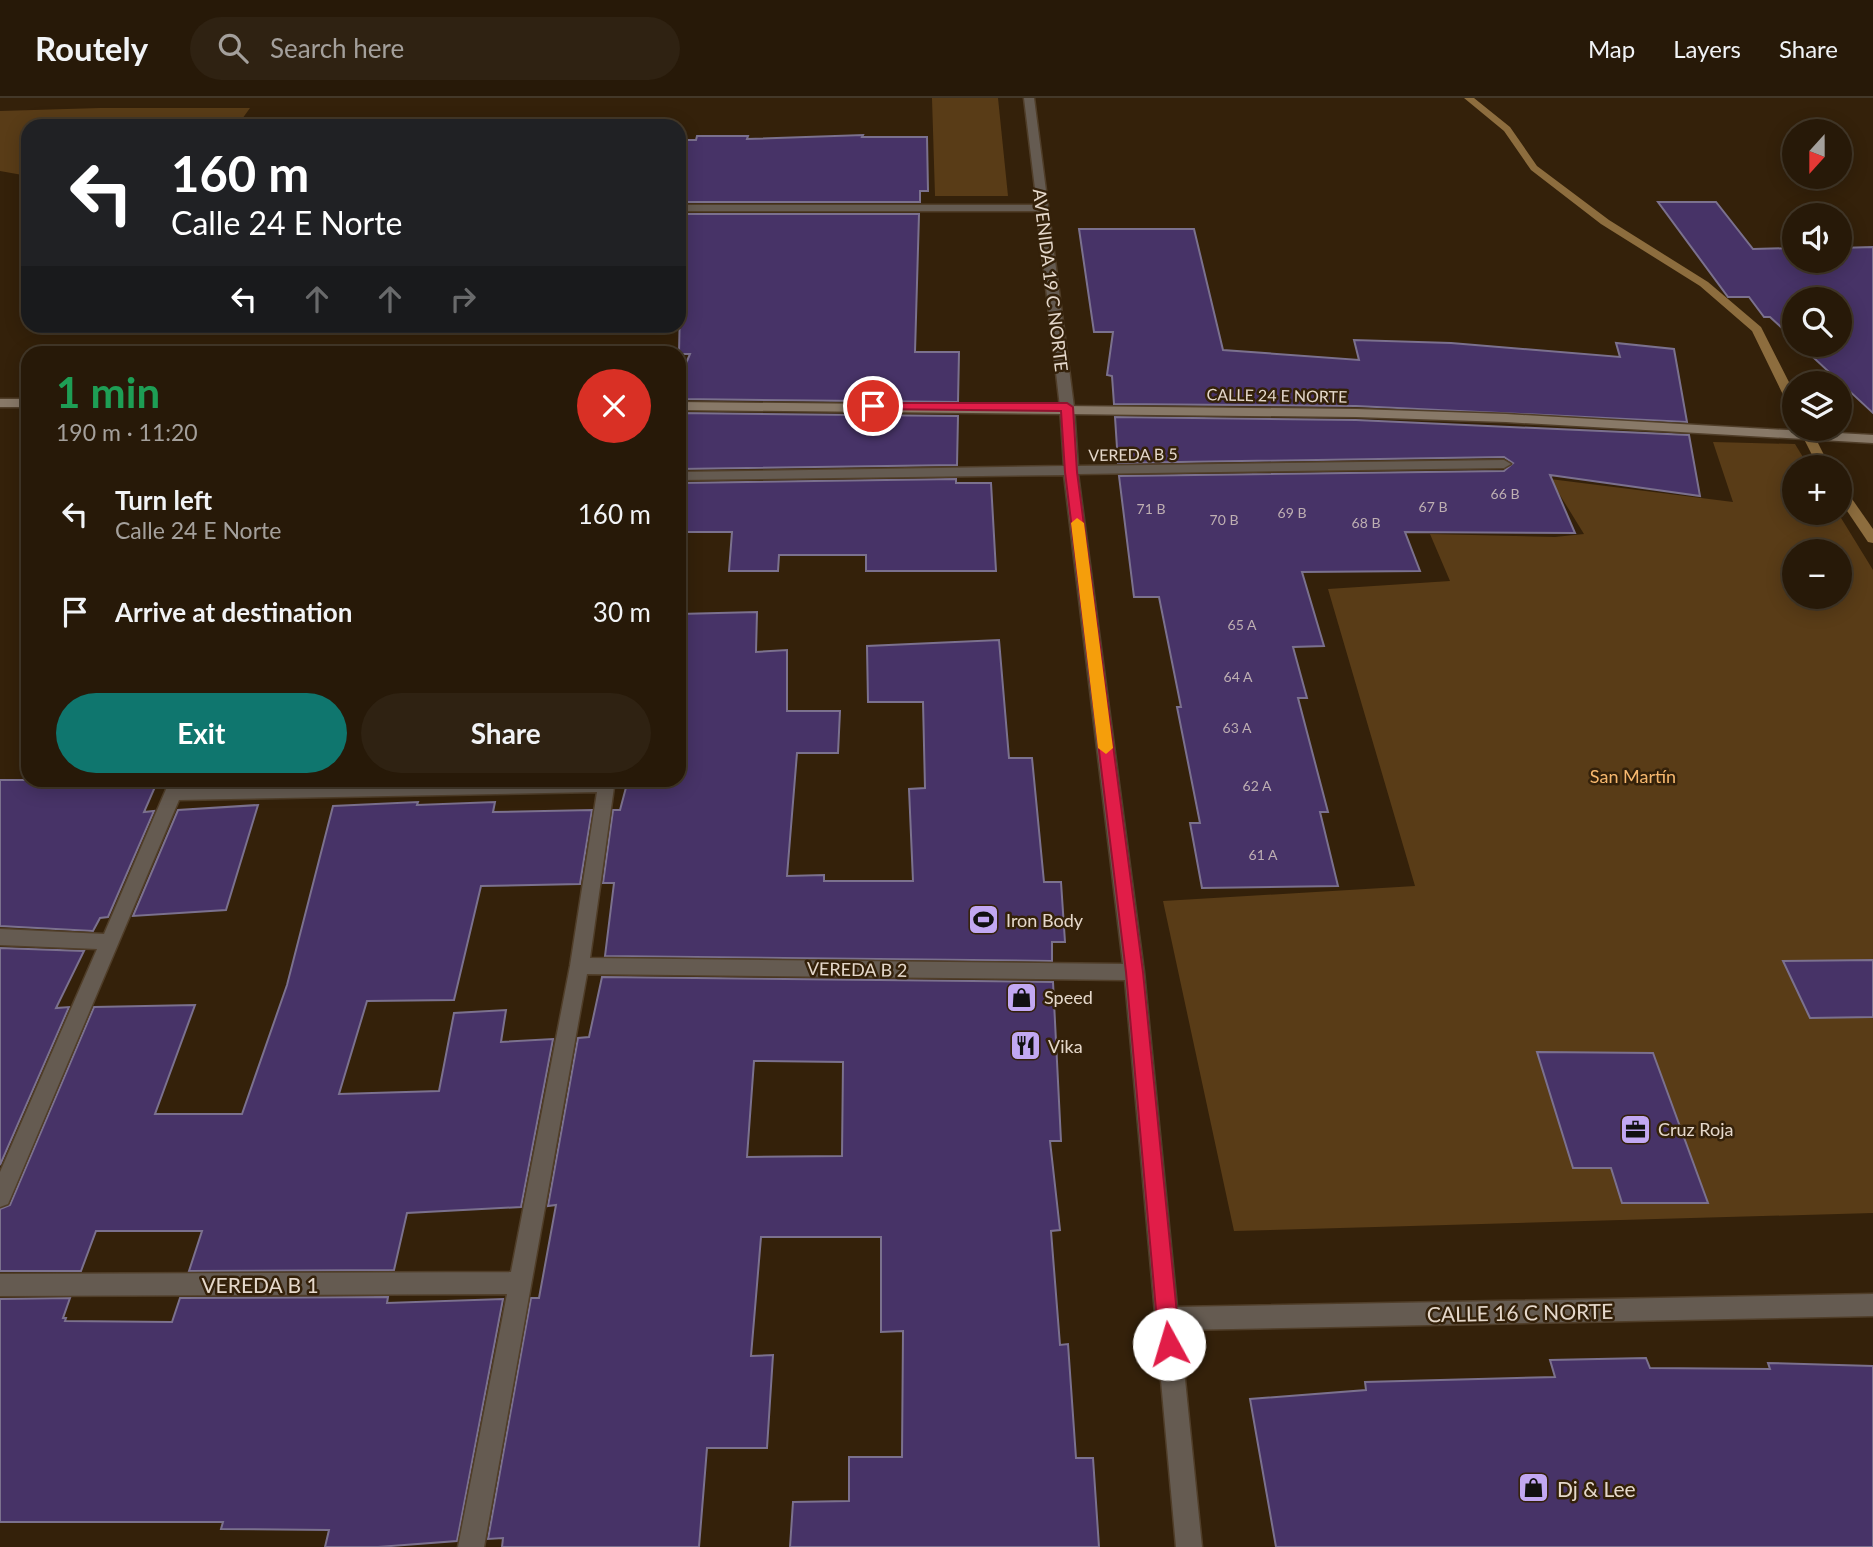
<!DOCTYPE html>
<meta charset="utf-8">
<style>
:root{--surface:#271908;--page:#2f2212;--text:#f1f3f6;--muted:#a4a09c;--line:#433829;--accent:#0f766e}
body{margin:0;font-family:Lato,sans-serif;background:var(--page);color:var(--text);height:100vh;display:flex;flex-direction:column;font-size:26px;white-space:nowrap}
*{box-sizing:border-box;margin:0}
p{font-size:23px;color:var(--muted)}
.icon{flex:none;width:38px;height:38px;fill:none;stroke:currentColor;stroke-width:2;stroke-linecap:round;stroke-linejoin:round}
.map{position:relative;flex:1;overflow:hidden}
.side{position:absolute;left:21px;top:248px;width:665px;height:441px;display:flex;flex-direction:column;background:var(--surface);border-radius:21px;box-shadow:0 4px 18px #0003,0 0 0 2px var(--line)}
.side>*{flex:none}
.guide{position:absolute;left:21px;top:21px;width:665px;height:214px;border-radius:21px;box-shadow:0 4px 18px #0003,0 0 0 2px var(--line);background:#202124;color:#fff;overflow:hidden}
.needle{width:46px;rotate:201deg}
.fabs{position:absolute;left:1782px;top:21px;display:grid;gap:14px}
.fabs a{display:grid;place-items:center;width:70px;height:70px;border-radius:50%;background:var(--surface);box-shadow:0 4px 18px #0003,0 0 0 2px var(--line);font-size:35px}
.pin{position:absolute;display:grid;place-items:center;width:60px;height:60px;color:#fff;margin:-30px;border:4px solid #fff;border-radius:50%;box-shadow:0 2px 7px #0007}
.me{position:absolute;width:77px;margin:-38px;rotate:354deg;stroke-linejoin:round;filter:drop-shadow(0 0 5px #0008)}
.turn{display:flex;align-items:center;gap:24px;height:147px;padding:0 35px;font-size:32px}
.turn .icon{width:91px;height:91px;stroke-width:2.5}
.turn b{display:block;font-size:49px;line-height:60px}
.lanes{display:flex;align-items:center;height:66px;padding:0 35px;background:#0003;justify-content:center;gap:35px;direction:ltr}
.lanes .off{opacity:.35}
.round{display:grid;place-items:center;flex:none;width:74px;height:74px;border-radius:37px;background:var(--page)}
.summary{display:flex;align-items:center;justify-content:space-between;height:119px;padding:0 35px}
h1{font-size:42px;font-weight:700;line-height:52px;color:#1e9e55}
.action{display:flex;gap:14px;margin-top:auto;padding:14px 35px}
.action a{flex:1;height:80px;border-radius:42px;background:var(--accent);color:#fff;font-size:28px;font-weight:700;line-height:80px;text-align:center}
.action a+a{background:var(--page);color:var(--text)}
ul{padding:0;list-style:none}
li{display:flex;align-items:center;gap:21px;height:98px;padding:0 35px}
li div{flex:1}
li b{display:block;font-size:26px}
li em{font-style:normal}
header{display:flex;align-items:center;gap:42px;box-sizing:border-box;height:98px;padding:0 35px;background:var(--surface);border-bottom:2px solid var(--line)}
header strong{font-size:33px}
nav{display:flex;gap:38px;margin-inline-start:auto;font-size:24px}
.search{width:490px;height:63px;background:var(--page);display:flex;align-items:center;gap:18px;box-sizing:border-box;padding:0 24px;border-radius:38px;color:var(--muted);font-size:26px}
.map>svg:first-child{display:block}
</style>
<header>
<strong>Routely</strong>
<div class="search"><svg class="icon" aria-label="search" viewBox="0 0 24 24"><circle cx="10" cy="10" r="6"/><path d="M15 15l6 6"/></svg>Search here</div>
<nav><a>Map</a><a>Layers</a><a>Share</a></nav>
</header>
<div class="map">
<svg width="1873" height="1449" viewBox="0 0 1873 1449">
<rect width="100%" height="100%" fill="#34210a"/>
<g fill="#593c17" fill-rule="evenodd">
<path d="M932,0H998L1008,98H935Z"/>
<path d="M100,10H250L237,28H28V78L0,73V13Z"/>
<path d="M1713,344L1795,346L1809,369H1794V415H1838L1873,472V1115L1234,1133L1163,803L1415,788L1328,491L1450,483L1430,436L1555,439L1584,436L1550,381L1733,404ZM1794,453H1839V499H1794Z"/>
</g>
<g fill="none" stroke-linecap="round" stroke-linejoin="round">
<g fill="#8d6d3e" fill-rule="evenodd">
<path d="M1464,0H1474L1510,29L1537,68L1609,122L1708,184L1761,229L1794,294V310L1788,307L1752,233L1700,188L1601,126L1531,72L1504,33Z"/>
<path d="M1799,331H1811L1830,369H1818Z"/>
<path d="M1839,387L1843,388L1873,431V445L1868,444L1839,401Z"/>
</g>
</g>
<g fill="#473367" stroke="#7b718e" stroke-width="2" fill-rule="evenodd">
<path d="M863,37L862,39H927L928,93H920V104H683V98H679V42H696L697,38H748L747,41Z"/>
<path d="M1658,104H1716L1753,151L1794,150V163H1839V150L1873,149V315L1800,247H1839V201H1794V241L1770,219H1764L1749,199H1728Z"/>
<path d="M682,116H919L915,254H959L958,304L679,301V282L690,256H679Z"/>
<path d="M1079,131H1194L1223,252L1359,262L1354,242L1451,245L1620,259L1616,245L1674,251L1687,324L1356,308L1114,306L1112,278L1107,277L1113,234H1094Z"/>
<path d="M679,315L958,318L957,367L679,371Z"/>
<path d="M1115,319L1356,322L1689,337L1700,398L1550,377L1575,435L1405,434L1420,473L1302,474L1324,548L1293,549L1307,600H1298L1328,714H1320L1338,788L1202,790L1190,725H1200L1177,609H1181L1159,499H1134L1119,378L1504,373L1513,365L1504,359L1118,365Z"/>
<path d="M956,381V385H991L996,473H866V457H779L778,473H729L732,434H679V385Z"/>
<path d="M757,514L756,554L787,552V613H840L838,655H797L787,778L824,777V783H913L909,691L925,690L923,604H868L867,548L999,542L1009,660H1032L1044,784H1061L1065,844H1052V863L605,858L614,785H603L613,712H620L628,682H679V516Z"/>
<path d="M0,682H158L144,714L154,713L108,819L100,820L93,833L0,828Z"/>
<path d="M418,704L417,707L495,704L493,714L592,712L580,786L481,788L454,902L367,903L339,996L439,993L454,915L506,912L501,944L553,941L521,1109L407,1115L394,1172L189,1173L202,1133H96L81,1173H0V1111L10,1107L94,909L195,907L155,1016H242L287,887L333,708Z"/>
<path d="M258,707L226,812L133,818L178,712Z"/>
<path d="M0,850L84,853L56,910L69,909L0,1067Z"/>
<path d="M1873,862V919L1810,920L1783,863Z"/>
<path d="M602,879L1053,884L1061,1043H1050L1060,1132L1051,1133L1060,1247L1068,1246L1076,1360H1093L1099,1449H790L793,1404L849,1403V1359H902L903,1233L881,1234V1139H761L751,1258L773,1257L767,1350H707L699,1449H502L503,1440L488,1441L531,1200H539L556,1107L548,1108L578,940L589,939ZM754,963L843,964L842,1058L747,1059Z"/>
<path d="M1537,954L1653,955L1708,1105H1622L1611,1070H1573Z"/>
<path d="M388,1199L387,1205L503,1201L457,1443L378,1449H325L329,1432L221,1431L223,1424H0V1201L70,1200L63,1220H66L65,1223L172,1224L180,1200Z"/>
<path d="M1646,1260L1650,1270L1770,1271L1768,1265L1873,1268V1449H1276L1250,1301L1366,1292L1365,1284L1555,1279L1550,1262Z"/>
</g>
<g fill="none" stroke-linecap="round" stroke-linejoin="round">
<defs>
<path id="minor" d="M1024,0H1034L1074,309L1078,368L1504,362L1511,366L1504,370L1078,376L1144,874L1177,1209L1873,1196V1218L1180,1232L1202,1449H1176L1125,882L587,876L484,1449H458L507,1196L0,1198V1176L511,1174L570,868L597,694L179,702L8,1106L0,1109V1074L97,851L0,847V831L104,836L170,682H187L184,689L615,682L590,860L1123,866L1064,377L679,382V374L1064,368L1060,309L1037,113H679V107H1037Z"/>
<g id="secondary">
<rect x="0" y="301" width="28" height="8"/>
<path d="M679,304L1356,311L1506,316L1873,337V345L1506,324L1356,319L679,312Z"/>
</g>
</defs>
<use href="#minor" stroke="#503e29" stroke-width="3"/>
<use href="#secondary" stroke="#503e29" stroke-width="3"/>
<use href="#minor" fill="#655b51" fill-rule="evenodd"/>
<use href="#secondary" fill="#887968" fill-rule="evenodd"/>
</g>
<path fill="#e11d48" stroke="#92132f" stroke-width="2" d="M873,305H1067L1073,309L1077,374L1143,874L1180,1246L1177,1254L1169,1257L1162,1254L1159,1246L1126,874L1065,374L1061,313L869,311L867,308Z"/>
<path fill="#f59e0b" d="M1077,420L1084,425L1113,650L1106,656L1098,650L1071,425Z"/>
<defs>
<symbol id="stadium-square" viewBox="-11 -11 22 22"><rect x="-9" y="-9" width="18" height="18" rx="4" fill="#c2a8f2" stroke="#34210a"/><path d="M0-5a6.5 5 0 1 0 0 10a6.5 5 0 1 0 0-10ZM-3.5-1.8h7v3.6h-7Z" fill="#111"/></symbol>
<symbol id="shop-square" viewBox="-11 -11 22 22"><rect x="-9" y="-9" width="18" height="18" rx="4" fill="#c2a8f2" stroke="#34210a"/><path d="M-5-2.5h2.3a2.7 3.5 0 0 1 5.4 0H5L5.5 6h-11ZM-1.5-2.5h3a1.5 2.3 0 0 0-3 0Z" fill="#111"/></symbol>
<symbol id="restaurant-square" viewBox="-11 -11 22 22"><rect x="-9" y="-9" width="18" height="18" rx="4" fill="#c2a8f2" stroke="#34210a"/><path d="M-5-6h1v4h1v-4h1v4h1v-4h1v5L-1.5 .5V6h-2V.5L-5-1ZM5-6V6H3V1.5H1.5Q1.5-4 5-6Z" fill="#111"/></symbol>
<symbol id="office-square" viewBox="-11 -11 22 22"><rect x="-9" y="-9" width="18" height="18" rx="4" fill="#c2a8f2" stroke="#34210a"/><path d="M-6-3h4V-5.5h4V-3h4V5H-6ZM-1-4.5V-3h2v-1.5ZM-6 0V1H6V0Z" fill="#111"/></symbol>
</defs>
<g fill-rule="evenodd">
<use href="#stadium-square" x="966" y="804" width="35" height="35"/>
<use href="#shop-square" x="1004" y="882" width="35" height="35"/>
<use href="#restaurant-square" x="1008" y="930" width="35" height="35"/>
<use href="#office-square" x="1618" y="1014" width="35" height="35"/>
<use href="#shop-square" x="1516" y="1372" width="35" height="35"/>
</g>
<g text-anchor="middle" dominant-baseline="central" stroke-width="5" stroke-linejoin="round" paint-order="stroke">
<g font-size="14" fill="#beafb2">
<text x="1505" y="395">66 B</text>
<text x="1433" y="408">67 B</text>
<text x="1151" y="410">71 B</text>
<text x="1292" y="414">69 B</text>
<text x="1224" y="421">70 B</text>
<text x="1366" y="424">68 B</text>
<text x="1242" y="526">65 A</text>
<text x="1238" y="578">64 A</text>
<text x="1237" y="629">63 A</text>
<text x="1257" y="687">62 A</text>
<text x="1263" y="756">61 A</text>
</g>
<g font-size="16" fill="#e5d8cb" stroke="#34210a">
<text transform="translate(1277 297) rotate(1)">CALLE 24 E NORTE</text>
<text transform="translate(1133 356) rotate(-1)">VEREDA B 5</text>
</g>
<g font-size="18" fill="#e5d8cb" stroke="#34210a">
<text transform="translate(1051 182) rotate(83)">AVENIDA 19 C NORTE</text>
<text transform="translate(857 871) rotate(1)">VEREDA B 2</text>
</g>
<g font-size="18" fill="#f7b86e" stroke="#34210a">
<text x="1633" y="678">San Martín</text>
</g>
<g font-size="18" fill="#e5d8cb" stroke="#34210a" text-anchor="start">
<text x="1006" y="822">Iron Body</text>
<text x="1044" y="899">Speed</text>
<text x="1048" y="948">Vika</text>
<text x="1658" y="1031">Cruz Roja</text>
</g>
<g font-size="21" fill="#e5d8cb" stroke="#34210a">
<text x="260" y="1186">VEREDA B 1</text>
<text transform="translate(1520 1214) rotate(-1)">CALLE 16 C NORTE</text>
</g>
<g font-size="21" fill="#e5d8cb" stroke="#34210a" text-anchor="start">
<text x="1557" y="1390">Dj &amp; Lee</text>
</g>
</g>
</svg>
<div class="fabs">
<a><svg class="needle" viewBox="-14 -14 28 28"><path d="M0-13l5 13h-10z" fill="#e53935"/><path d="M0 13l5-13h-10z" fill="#a4a09c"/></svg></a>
<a><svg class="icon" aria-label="sound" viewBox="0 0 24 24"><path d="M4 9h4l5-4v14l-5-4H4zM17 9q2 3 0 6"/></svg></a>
<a><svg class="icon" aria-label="search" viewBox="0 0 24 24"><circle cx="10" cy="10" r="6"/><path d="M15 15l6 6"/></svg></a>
<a><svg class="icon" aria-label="layers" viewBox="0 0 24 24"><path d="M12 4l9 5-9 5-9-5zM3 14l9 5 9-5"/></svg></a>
<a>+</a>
<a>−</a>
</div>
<div class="pin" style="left:873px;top:308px;background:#d93025"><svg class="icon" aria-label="arrive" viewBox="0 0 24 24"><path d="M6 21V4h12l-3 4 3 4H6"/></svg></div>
<svg class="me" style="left:1169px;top:1246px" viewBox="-20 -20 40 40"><circle r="19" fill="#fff"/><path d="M0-13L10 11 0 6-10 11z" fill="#e11d48"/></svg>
<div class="guide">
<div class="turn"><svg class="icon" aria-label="left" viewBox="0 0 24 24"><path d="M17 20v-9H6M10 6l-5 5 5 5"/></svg><div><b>160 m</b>Calle 24 E Norte</div></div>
<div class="lanes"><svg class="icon" aria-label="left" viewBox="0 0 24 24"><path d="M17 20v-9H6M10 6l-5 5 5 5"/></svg><svg class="icon off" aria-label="ahead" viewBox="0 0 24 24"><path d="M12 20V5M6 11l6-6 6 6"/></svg><svg class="icon off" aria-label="ahead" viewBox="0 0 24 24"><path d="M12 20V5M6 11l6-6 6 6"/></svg><svg class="icon off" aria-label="right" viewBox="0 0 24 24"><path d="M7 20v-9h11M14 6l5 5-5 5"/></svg></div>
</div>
<section class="side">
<div class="summary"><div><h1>1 min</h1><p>190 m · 11:20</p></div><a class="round" style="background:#d93025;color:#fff"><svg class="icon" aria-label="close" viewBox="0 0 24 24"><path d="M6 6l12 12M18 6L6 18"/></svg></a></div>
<ul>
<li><svg class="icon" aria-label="left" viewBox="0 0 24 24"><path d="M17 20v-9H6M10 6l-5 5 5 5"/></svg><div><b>Turn left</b><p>Calle 24 E Norte</p></div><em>160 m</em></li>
<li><svg class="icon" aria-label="arrive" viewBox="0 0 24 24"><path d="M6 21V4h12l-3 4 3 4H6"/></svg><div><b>Arrive at destination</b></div><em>30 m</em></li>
</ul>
<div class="action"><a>Exit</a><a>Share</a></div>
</section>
</div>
